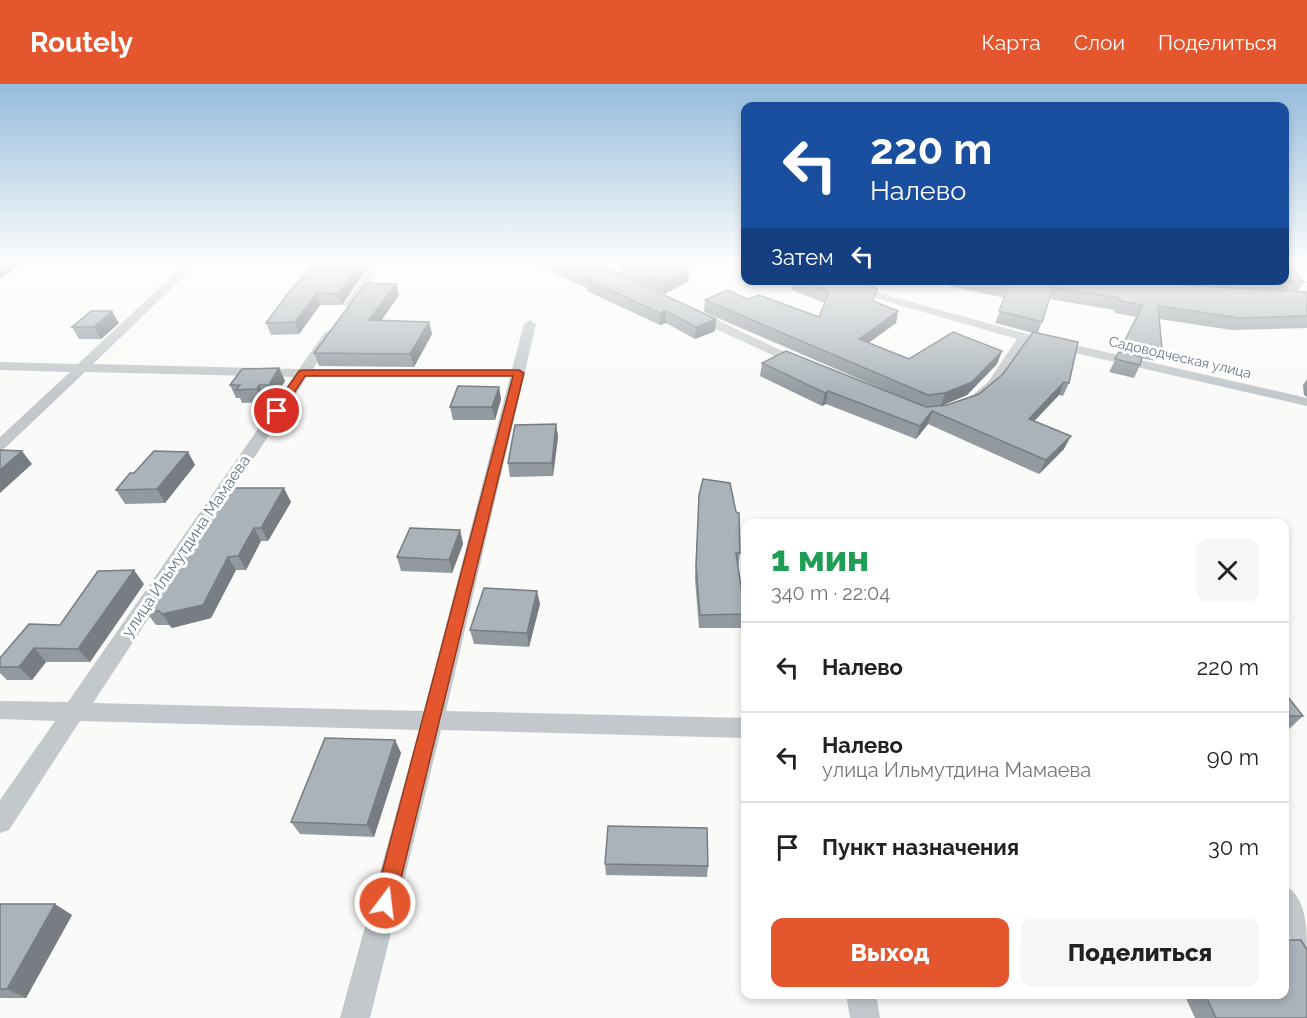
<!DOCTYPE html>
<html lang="ru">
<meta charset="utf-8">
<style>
:root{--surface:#fff;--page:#f6f6f6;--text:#202124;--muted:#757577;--line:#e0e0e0;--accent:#e4572e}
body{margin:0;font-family:Raleway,sans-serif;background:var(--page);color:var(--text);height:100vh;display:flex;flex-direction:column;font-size:22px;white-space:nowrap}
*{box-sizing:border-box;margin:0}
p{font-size:20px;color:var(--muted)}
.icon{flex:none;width:33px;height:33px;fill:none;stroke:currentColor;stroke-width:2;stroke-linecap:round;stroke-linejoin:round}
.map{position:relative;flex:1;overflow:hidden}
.sheet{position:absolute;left:741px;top:435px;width:548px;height:480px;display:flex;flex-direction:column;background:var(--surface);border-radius:12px;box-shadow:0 3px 9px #0003}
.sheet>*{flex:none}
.banner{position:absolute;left:741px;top:18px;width:548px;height:183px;border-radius:12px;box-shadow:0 3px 9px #0003;background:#1a4fa0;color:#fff;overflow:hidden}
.pin{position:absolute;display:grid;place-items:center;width:51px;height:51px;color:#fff;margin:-26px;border:3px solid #fff;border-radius:50%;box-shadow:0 2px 6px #0007}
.me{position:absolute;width:66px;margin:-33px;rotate:15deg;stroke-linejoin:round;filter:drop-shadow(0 0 4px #0008)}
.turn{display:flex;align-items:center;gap:21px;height:126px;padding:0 30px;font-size:27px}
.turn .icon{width:78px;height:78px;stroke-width:2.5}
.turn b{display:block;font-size:42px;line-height:51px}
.then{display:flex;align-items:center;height:57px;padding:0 30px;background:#0003;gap:12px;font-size:22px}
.round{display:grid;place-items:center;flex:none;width:63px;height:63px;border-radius:12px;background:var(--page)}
.summary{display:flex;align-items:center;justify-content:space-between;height:102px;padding:0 30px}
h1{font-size:36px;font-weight:800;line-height:45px;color:#1e9e55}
.action{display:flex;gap:12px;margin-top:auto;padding:12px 30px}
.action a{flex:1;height:69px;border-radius:12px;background:var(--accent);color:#fff;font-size:24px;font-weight:800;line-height:69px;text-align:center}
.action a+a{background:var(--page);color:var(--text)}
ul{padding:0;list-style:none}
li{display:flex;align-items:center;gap:18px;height:90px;padding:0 30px;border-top:2px solid var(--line)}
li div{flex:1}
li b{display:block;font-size:22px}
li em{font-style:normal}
header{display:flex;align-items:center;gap:36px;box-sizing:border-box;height:84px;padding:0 30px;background:var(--accent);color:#fff}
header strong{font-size:28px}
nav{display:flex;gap:33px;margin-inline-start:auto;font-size:21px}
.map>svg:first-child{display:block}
</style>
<header>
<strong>Routely</strong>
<nav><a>Карта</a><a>Слои</a><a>Поделиться</a></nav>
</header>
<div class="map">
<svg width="1307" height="934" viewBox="0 0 1307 934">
<rect width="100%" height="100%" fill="#fafaf8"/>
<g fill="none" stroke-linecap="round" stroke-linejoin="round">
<g fill="#c3c8cc" fill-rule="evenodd">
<path d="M187,178H199L93,280L299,285L325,248L329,247L335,251L313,285H512L524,240L530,236L536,240L446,627L746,634V654L441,646L370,934H340L419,646L80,637L9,746L0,749V716L55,637L0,635V617L68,618L294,293L85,288L5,364L0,366V353L70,288L0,286V278L78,280ZM307,293H510L424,627L93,619Z"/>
<path d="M1284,178L1307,182V188L1284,184Z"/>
<path d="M369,186L378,188L354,223H346L344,221Z"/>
<path d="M834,196H850L876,208L1027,250L1307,314V322L1027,258L998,304L984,316H974V310L988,298L1017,255L868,212Z"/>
<path d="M688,226H696L808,279L806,282H796L688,232Z"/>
<path d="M1284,801C1307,813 1307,844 1307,869C1280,858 1284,826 1284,801Z"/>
<path d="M846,910H876L880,934H850Z"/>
</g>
</g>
<g fill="#929a9f">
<path d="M317,178H376L374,183L367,185L342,221H320L299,250L271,251L266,239Z"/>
<path d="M530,178H593L716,235L715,247L695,255L666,239L660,241L587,207V204Z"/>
<path d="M620,178H671V180L689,186L688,198L664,210L620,190Z"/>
<path d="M788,196H875L867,200L874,218L898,227L896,239L868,259L909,275L1002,267L997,280L967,311L941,322L947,321L979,310L1003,290L1033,249L995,239L1005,214L949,202L951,196H1284L1304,198L1297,208H1307V244L1232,246L1159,235L1162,265L1156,277L1141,274L1140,281L1134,294L1109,288L1137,233L1115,229L1114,226L1049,215L1038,249L1069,299L1063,312L1059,311L1034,337L1064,365L1039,390L928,340L916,355L826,320L822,322L760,292L762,279L887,307L704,228L705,216L748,215L819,233L825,219L792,206L793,198Z"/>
<path d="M396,200L399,211L381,237L429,238L432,250L414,283L319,282L314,269Z"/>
<path d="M119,239L101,255H79L72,243Z"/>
<path d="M279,284L285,297L274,314H265L262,318L242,319L240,314H236L230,301Z"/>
<path d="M1307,295V313L1304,311L1303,301Z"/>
<path d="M499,303L501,315L495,336H453L450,323Z"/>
<path d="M556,340L558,353L553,392L510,393L508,379Z"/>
<path d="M188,368L195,381L165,419L125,420L116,406Z"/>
<path d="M699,411L740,469L738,483L745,530L743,544H699L695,495Z"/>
<path d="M291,418L268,457H261L246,486H236L211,534L172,544L169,541H156L146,528L172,493Z"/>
<path d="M460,446L463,460L452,489L401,487L397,473Z"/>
<path d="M144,500L90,578H46L32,596H7L0,589V574L60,541Z"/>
<path d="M540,520L529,563L474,560L470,546Z"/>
<path d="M1284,608L1303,632L1289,645H1284Z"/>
<path d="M395,656L401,669L374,753L300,750L291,738Z"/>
<path d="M605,780L708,782L707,793L606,791Z"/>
<path d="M0,820L72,831L26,914H0Z"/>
<path d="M1184,910H1284L1307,934H1195Z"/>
</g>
<g fill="#777d82">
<path d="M2,178H26L0,195V180Z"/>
<path d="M361,178H376L374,183L367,185L342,221L338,210Z"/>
<path d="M689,186L688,198L664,210V198Z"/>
<path d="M866,196H875L865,201Z"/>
<path d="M396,200L399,211L373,248L369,236Z"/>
<path d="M317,209L320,221L299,250L295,238Z"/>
<path d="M112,227L119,239L101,255L94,243Z"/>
<path d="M666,227V239L660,241V229Z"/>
<path d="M898,227L896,239L856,268L859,255Z"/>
<path d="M716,235L715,247L695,255L696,243Z"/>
<path d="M429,238L432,250L414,283L410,270Z"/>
<path d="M1002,267L997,280L967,311L941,322L945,309Z"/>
<path d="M279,284L285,297L274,314L269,301Z"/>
<path d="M1064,298L1059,311L1024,348L1029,335Z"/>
<path d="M259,301L265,314L262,318L257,305Z"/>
<path d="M499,303L501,315L495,336L492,323Z"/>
<path d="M828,307L826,320L822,322L825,309Z"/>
<path d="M932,327L928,340L916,355L920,342Z"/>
<path d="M556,340L558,353L553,392L552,379Z"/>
<path d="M1071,352L1064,365L1039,390L1046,376Z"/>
<path d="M22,367L32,380L0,409V386Z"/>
<path d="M188,368L195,381L165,419L157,405Z"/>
<path d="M284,404L291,418L268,457L261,444Z"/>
<path d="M254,444L261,457L246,486L238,472Z"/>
<path d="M460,446L463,460L452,489L449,476Z"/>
<path d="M228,473L236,486L211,534L172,544L162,530Z"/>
<path d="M134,486L144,500L90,578L78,565Z"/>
<path d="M537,507L540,520L529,563L527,549Z"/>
<path d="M34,564L46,578L32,596L19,583Z"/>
<path d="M395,656L401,669L374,753L367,741Z"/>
<path d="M55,820L72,831L26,914L7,905Z"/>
</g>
<g fill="#aab3b9" stroke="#777d82" stroke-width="1.5">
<path d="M317,178H361L338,210L317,209L295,238L266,239L290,207Z"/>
<path d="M554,178H593L716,235L696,243L666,227L660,229L586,195L590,194Z"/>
<path d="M667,178L689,186L664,198L619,179Z"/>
<path d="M1284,178H1288L1304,198L1284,196Z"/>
<path d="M800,196H859L877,205L873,217L898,227L859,255L909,275L953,248L1002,267L972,298L945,309L928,311L705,216L727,206L748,215L759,211L819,233L829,208Z"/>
<path d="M982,196H1159L1182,201L1307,208V232L1239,234L1158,222L1162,265L1125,256L1143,221L1120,217V214L1053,203L1042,238L999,227L1009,202Z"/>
<path d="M366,199L396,200L369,236L429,238L410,270L314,269Z"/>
<path d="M91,227H112L94,243H72Z"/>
<path d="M1033,248L1078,258L1069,299L1064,298L1029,335L1071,352L1046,376L932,327L920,342L828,307L825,309L762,279L786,267L926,323L947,321L979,310L1003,290Z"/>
<path d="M1119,268L1142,273L1140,281L1115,275Z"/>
<path d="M279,284L269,301H259L257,305L236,306L240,301H230L242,285Z"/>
<path d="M458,302L499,303L492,323H450Z"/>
<path d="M556,340L552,379H508L515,341Z"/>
<path d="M0,366L22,367L0,386Z"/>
<path d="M154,367L188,368L157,405L116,406L130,389H134Z"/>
<path d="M703,395L730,399L736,428L739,429L740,469H736L745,530L700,531L696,482L699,411Z"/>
<path d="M228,404H284L261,444H254L238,472L228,473L203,521L162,530L159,527L146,528L168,493H172Z"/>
<path d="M410,444L460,446L449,476L397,473Z"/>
<path d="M134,486L78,565L34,564L19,583H0V574L29,540L60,541L98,487Z"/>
<path d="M484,504L537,507L527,549L470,546Z"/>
<path d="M1284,608L1303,632H1284Z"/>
<path d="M325,654L395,656L367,741L291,738Z"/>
<path d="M608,742L707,744L708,782L605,780Z"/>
<path d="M0,820H55L7,905H0Z"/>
<path d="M1284,856H1301L1307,866V934H1216L1205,910H1284Z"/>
</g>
<linearGradient id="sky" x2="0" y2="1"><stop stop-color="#96bcdc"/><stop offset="0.58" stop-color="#fdfdfc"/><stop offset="1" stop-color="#fdfdfc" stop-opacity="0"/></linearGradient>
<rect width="1307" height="309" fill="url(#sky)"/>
<path fill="#e4572e" stroke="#94391e" stroke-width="1.5" d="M519,286L524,289L395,819L392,826L385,829L377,826L374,819L513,292H305L281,329L271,327L299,287L302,286Z"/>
<g text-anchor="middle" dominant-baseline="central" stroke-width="6" stroke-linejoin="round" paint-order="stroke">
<g font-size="14" fill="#657683" stroke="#fff">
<text transform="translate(1180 273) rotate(13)">Садоводческая улица</text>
</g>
<g font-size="16" fill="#657683" stroke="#fff">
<text transform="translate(186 462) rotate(-56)">улица Ильмутдина Мамаева</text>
</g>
</g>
</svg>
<div class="pin" style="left:277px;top:327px;background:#d93025"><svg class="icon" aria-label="arrive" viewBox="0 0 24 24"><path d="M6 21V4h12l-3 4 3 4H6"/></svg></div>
<svg class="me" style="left:385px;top:819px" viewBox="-20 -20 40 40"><circle r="17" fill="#e4572e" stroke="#fff" stroke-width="3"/><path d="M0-11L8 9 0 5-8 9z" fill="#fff"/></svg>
<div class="banner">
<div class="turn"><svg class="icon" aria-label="left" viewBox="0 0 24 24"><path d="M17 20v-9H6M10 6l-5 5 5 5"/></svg><div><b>220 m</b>Налево</div></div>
<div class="then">Затем<svg class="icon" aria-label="left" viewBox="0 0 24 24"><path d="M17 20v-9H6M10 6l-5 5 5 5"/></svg></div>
</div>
<section class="sheet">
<div class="summary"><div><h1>1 мин</h1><p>340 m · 22:04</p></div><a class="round"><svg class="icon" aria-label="close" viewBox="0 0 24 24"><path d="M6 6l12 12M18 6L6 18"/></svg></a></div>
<ul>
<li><svg class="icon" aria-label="left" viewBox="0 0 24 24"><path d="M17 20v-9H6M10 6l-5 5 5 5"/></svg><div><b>Налево</b></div><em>220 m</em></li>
<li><svg class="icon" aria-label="left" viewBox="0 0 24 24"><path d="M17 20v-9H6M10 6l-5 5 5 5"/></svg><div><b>Налево</b><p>улица Ильмутдина Мамаева</p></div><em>90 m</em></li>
<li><svg class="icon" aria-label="arrive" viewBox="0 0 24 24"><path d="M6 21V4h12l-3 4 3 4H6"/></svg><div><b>Пункт назначения</b></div><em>30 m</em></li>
</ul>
<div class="action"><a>Выход</a><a>Поделиться</a></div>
</section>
</div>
